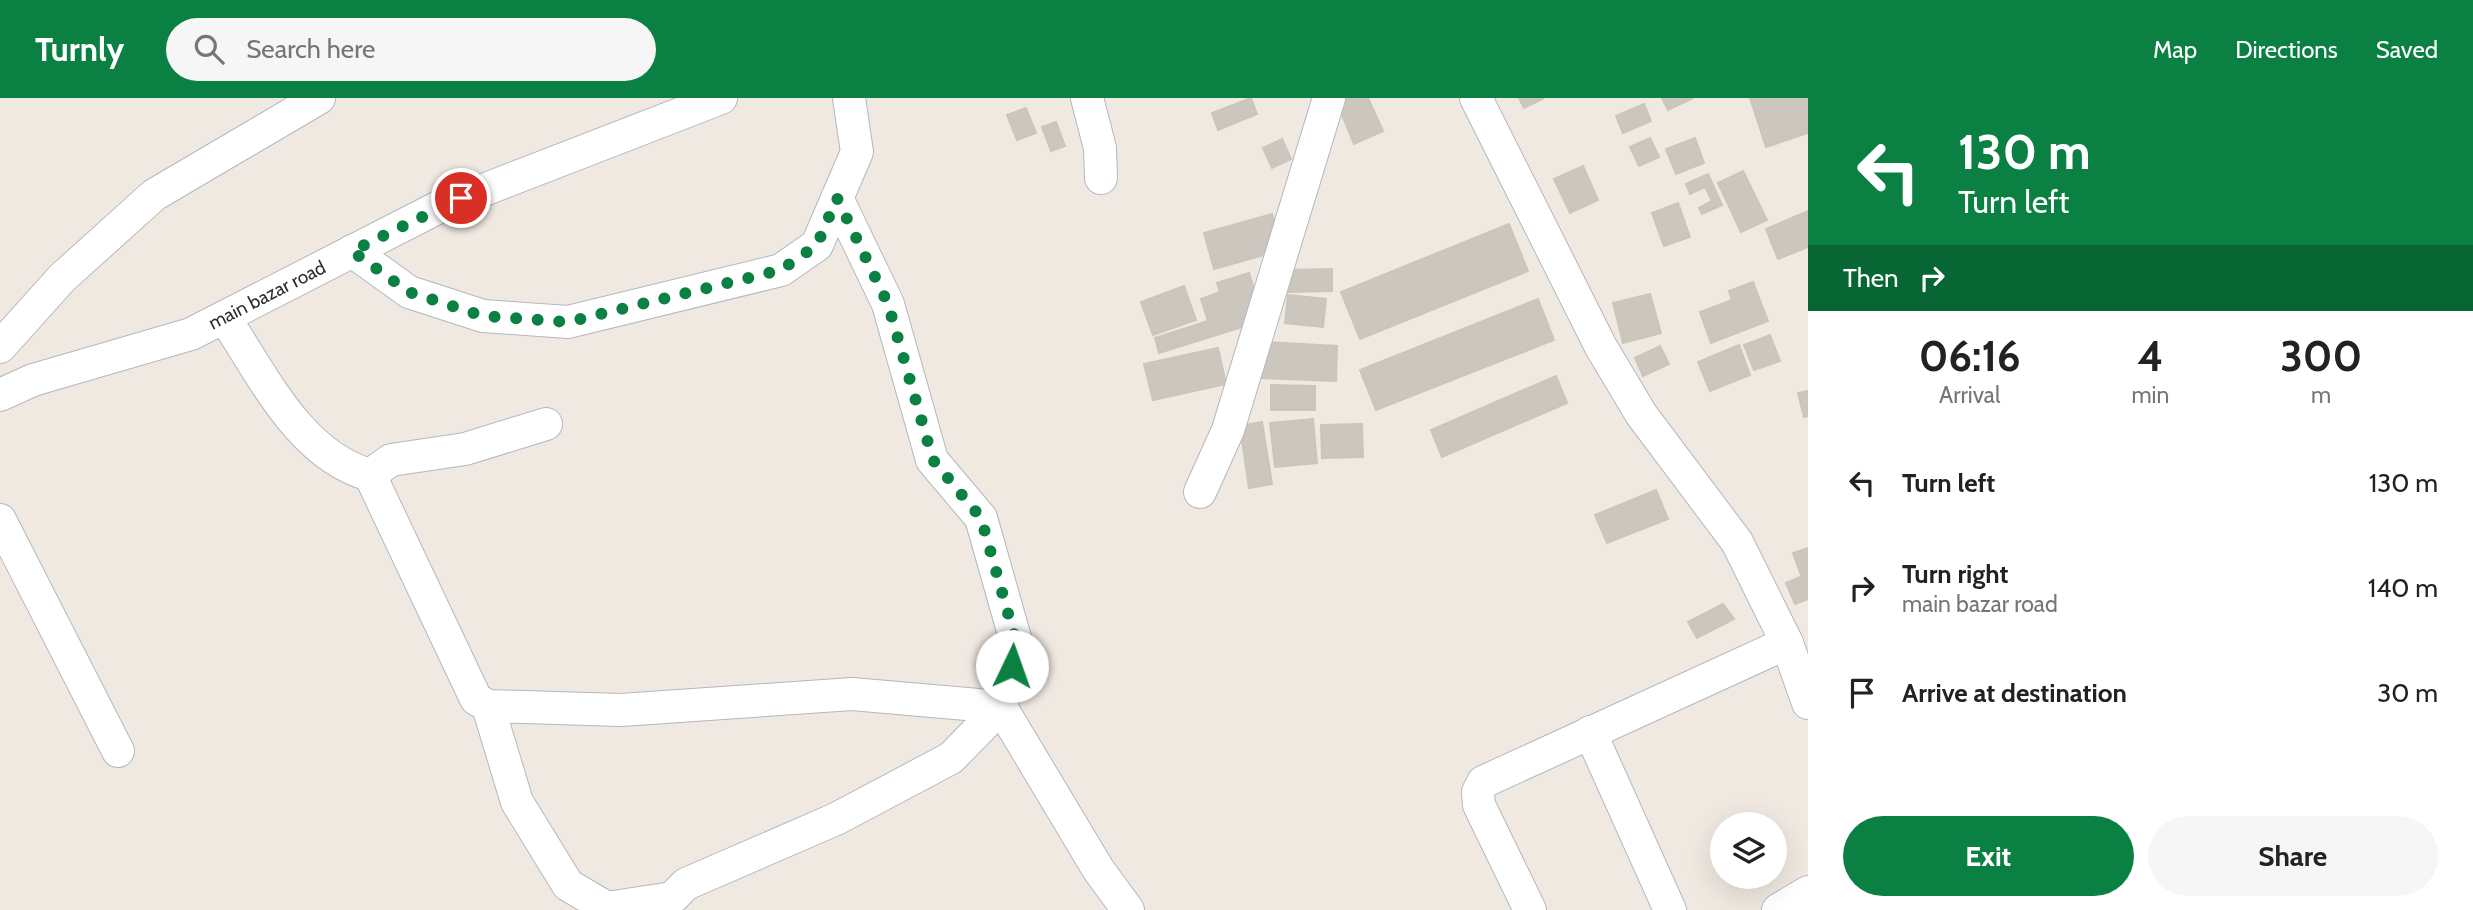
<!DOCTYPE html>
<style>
:root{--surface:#fff;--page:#f6f6f6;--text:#222;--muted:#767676;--accent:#0b8043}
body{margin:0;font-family:Cabin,sans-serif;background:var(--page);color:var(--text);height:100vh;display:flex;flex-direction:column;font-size:26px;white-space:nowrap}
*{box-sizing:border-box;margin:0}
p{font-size:23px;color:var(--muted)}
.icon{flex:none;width:38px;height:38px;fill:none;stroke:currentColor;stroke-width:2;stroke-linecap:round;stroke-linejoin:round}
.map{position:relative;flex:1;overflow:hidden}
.side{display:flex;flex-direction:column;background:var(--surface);width:665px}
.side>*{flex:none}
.hud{background:#0b8043;color:#fff;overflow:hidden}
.controls{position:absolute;left:1710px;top:714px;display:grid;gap:14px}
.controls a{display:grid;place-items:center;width:77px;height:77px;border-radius:50%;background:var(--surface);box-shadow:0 7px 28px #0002;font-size:35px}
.pin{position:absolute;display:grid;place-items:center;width:60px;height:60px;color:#fff;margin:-30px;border:4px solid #fff;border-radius:50%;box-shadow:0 2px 7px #0007}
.me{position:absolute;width:77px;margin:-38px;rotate:3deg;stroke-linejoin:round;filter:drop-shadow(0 0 5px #0008)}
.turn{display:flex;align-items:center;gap:24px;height:147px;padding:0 35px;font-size:32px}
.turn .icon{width:91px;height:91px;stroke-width:2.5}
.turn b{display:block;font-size:49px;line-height:60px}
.then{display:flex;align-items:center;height:66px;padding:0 35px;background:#0003;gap:14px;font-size:26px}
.eta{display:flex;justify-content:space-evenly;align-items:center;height:119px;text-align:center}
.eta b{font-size:42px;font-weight:700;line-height:49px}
.button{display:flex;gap:14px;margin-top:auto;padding:14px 35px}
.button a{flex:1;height:80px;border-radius:42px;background:var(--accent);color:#fff;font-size:28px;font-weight:700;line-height:80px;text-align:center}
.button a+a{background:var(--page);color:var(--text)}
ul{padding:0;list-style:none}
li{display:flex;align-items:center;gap:21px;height:105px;padding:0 35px}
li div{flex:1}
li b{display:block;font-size:26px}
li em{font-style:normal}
header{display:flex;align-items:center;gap:42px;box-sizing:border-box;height:98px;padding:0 35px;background:var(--accent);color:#fff}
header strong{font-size:33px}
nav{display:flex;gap:38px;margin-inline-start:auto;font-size:24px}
.search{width:490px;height:63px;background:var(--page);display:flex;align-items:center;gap:18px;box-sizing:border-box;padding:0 24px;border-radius:38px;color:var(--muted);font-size:26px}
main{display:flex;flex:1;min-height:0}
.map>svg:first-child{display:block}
</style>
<header>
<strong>Turnly</strong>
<div class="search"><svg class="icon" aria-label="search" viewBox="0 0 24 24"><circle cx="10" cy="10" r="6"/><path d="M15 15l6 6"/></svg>Search here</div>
<nav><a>Map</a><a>Directions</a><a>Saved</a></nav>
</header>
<main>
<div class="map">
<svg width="1808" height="812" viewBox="0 0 1808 812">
<rect width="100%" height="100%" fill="#efe9e1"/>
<g fill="#cbc7bf" stroke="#cbc5ba" stroke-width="2">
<path d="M1251,0L1257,16L1218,32L1212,15Z"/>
<path d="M1335,0H1368L1383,33L1354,46Z"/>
<path d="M1519,0H1544L1524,10Z"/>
<path d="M1662,0H1693L1668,12Z"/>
<path d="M1750,0H1808V35L1766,49Z"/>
<path d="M1644,6L1651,23L1623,35L1616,18Z"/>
<path d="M1026,10L1036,35L1017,42L1007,17Z"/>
<path d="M1056,24L1065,48L1051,53L1042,29Z"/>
<path d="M1650,40L1659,59L1639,68L1630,49Z"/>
<path d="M1695,40L1704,65L1676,76L1666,51Z"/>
<path d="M1282,41L1291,61L1272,70L1263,50Z"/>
<path d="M1583,68L1598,102L1570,115L1554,81Z"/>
<path d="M1743,73L1767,122L1741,134L1718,85Z"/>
<path d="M1708,76L1722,107L1702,116L1699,110L1712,103L1705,89L1690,96L1686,86Z"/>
<path d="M1678,105L1690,139L1664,148L1652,115Z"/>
<path d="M1808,113V149L1778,161L1766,131Z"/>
<path d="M1272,116L1282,152L1214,171L1204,135Z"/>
<path d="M1509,126L1528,173L1360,241L1341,194Z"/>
<path d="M1332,171V193L1288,194L1287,172Z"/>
<path d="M1249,175L1264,222L1159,255L1155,240L1208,223L1201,201L1220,194L1217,185Z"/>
<path d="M1753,184L1768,223L1711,245L1700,214L1732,202L1729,193Z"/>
<path d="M1184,188L1196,222L1153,237L1141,204Z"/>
<path d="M1650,196L1661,235L1623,245L1613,205Z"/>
<path d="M1288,197L1326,201L1323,229L1285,225Z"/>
<path d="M1538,201L1554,242L1376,312L1360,272Z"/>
<path d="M1770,237L1780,263L1754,272L1744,247Z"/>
<path d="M1267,244L1337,248L1336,283L1260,280Z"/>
<path d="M1739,247L1750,277L1710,293L1698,264Z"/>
<path d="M1660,248L1669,266L1643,278L1635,260Z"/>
<path d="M1218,250L1226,286L1153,302L1144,266Z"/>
<path d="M1556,278L1567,305L1442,359L1431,332Z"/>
<path d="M1271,287L1315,288V312H1271Z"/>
<path d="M1808,293V318L1804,319L1798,295Z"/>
<path d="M1313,321L1317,365L1275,369L1270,325Z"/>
<path d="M1262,324L1272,386L1249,390L1240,328Z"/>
<path d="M1362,326L1363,359L1322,360L1321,327Z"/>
<path d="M1656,392L1668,421L1607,445L1595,417Z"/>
<path d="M1808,450V474L1801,477L1793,455Z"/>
<path d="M1807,476L1808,501L1795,506L1786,485Z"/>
<path d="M1723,506L1734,521L1697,540L1688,524Z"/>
</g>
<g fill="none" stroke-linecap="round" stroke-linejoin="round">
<defs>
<g id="minor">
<path d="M1087,0L1100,50L1101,80"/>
<path d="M1476,0L1601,249L1641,316L1737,444L1787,545L1808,605"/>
<path d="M837,100L888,206L932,362L981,420L1017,547L1001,609L1098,771L1128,812"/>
<path d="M352,153L409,194L483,218L568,224L781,172L817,147L857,54L849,0"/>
<path d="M224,219C263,277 299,357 370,377L476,601L488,608L621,612L852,596L1001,609L951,660L836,721L686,786L672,800L607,810L568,787L517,704L488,608"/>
<path d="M0,249L62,180L154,97L319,0"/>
<path d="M0,297L33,282L191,236L437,110L721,0"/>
<path d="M370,377L391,362L465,351L546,326"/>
<path d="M1200,394L1228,332L1329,0"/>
<path d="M0,422L118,653"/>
<path d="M1590,634L1670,812"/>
<path d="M1530,812L1479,707L1478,694L1483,684L1787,545"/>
<path d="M1778,812L1808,794"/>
</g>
</defs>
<use href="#minor" stroke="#b4b7c1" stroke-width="34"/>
<use href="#minor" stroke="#fff" stroke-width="32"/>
</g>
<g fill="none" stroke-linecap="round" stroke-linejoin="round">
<path stroke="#0b8043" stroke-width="12" stroke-dasharray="0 21.6" d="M461,100L352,153L409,194L483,218L568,224L781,172L817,147L837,100L888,206L933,362L981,420L1017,547L1012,568"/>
</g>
<g text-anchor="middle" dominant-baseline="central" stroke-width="7" stroke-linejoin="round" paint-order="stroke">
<g font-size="19" fill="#2e2e2e" stroke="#fff">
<text transform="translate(267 197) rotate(-27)">main bazar road</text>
</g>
</g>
</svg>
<div class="controls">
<a><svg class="icon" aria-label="layers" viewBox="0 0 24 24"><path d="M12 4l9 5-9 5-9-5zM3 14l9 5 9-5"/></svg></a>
</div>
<div class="pin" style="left:461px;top:100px;background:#d93025"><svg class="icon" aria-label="arrive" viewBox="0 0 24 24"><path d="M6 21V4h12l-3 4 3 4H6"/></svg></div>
<svg class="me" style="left:1012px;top:568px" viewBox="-20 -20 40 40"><circle r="19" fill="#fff"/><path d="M0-13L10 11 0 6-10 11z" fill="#0b8043"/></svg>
</div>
<section class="side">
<div class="hud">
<div class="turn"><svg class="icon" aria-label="left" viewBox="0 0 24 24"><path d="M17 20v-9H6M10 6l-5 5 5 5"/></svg><div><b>130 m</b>Turn left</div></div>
<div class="then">Then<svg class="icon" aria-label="right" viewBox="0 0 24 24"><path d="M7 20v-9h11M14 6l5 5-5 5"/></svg></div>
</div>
<div class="eta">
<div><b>06:16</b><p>Arrival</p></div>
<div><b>4</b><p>min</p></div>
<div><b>300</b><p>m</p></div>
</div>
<ul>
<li><svg class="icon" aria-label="left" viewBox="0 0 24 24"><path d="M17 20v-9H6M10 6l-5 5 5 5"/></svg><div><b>Turn left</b></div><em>130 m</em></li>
<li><svg class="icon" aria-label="right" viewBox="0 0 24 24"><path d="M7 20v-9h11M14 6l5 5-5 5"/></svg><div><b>Turn right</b><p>main bazar road</p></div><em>140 m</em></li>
<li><svg class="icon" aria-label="arrive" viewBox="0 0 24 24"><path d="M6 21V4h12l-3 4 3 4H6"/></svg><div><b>Arrive at destination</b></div><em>30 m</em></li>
</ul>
<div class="button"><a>Exit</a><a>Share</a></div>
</section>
</main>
